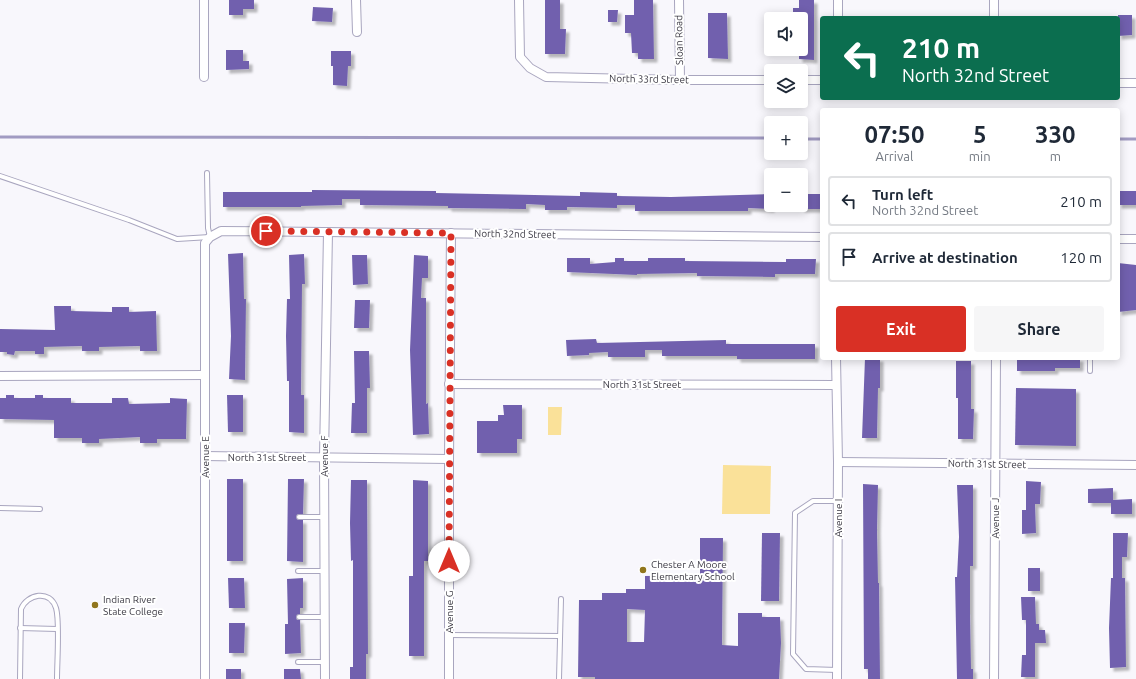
<!DOCTYPE html>
<meta charset="utf-8">
<style>
:root{--surface:#fff;--page:#f6f6f7;--text:#1f2937;--muted:#747a83;--line:#e0e1e3;--accent:#d93025}
body{margin:0;font-family:Ubuntu,sans-serif;background:var(--page);color:var(--text);height:100vh;display:flex;flex-direction:column;font-size:15px;white-space:nowrap}
*{box-sizing:border-box;margin:0}
p{font-size:13px;color:var(--muted)}
.icon{flex:none;width:22px;height:22px;fill:none;stroke:currentColor;stroke-width:2;stroke-linecap:round;stroke-linejoin:round}
.map{position:relative;flex:1;overflow:hidden}
.drawer{position:absolute;left:820px;top:108px;width:300px;height:252px;display:flex;flex-direction:column;background:var(--surface);border-radius:4px;box-shadow:0 2px 10px #0003}
.drawer>*{flex:none}
.guide{position:absolute;left:820px;top:16px;width:300px;height:84px;border-radius:4px;box-shadow:0 2px 10px #0003;background:#0b6e4f;color:#fff;overflow:hidden}
.controls{position:absolute;left:764px;top:12px;display:grid;gap:8px}
.controls a{display:grid;place-items:center;width:44px;height:44px;border-radius:4px;background:var(--surface);box-shadow:0 2px 10px #0003;font-size:20px}
.pin{position:absolute;display:grid;place-items:center;width:34px;height:34px;color:#fff;margin:-17px;border:2px solid #fff;border-radius:50%;box-shadow:0 1px 4px #0007}
.me{position:absolute;width:44px;margin:-22px;rotate:0deg;stroke-linejoin:round;filter:drop-shadow(0 0 3px #0008)}
.turn{display:flex;align-items:center;gap:14px;height:84px;padding:0 16px;font-size:18px}
.turn .icon{width:52px;height:52px;stroke-width:2.5}
.turn b{display:block;font-size:28px;line-height:34px}
.eta{display:flex;justify-content:space-evenly;align-items:center;height:68px;text-align:center}
.eta b{font-size:24px;font-weight:700;line-height:28px}
.action{display:flex;gap:8px;margin-top:auto;padding:8px 16px}
.action a{flex:1;height:46px;border-radius:4px;background:var(--accent);color:#fff;font-size:16px;font-weight:700;line-height:46px;text-align:center}
.action a+a{background:var(--page);color:var(--text)}
ul{padding:0;list-style:none}
li{display:flex;align-items:center;gap:12px;height:50px;margin:0 8px 6px;padding:0 8px;border:2px solid var(--line);border-radius:4px}
li div{flex:1}
li b{display:block;font-size:15px}
li em{font-style:normal}
.map>svg:first-child{display:block}
</style>
<div class="map">
<svg width="1136" height="679" viewBox="0 0 1136 679">
<defs>
<filter id="shadow"><feDropShadow dx="3.5" dy="3.5" stdDeviation="1" flood-color="#0004"/></filter>
</defs>
<rect width="100%" height="100%" fill="#f8f7fc"/>
<g fill="#fae199">
<path d="M548,407H562L561,435H548Z"/>
<path d="M723,465L771,466L770,514H722Z"/>
</g>
<g fill="none" stroke-linecap="round" stroke-linejoin="round">
<g stroke="#a19bc2" stroke-width="3">
<path d="M0,137L771,138"/>
<path d="M801,139H822"/>
<path d="M1118,139H1136"/>
</g>
</g>
<g fill="#7161ae" fill-rule="evenodd" filter="url(#shadow)">
<path d="M229,0H254V9H243V15H229Z"/>
<path d="M545,0H560V29H566L565,54H545Z"/>
<path d="M634,0H653L654,59H638V53H632L631,33H625V15H634Z"/>
<path d="M799,0H814V60L799,59V49H801V18H793V8H799Z"/>
<path d="M313,7L333,8L332,22L312,21Z"/>
<path d="M608,10H618L617,22H608Z"/>
<path d="M708,13H727L728,59L708,58Z"/>
<path d="M1118,15H1132V35L1118,36Z"/>
<path d="M226,50H243V61H249V69L226,70Z"/>
<path d="M331,51H351V66H348L347,86L333,85V66H331Z"/>
<path d="M312,190L436,191V193L580,196V192L617,193V196L671,197L771,194V209L748,208V211H635V205H617V208L567,207V210H545V205L526,204V209L448,208V206L360,205V199H342V205L301,206V207H223V192H312Z"/>
<rect x="1118" y="191" width="18" height="14"/>
<rect x="801" y="194" width="21" height="15"/>
<path d="M243,253L244,299H246L245,380L229,379L231,336L228,254Z"/>
<path d="M304,254L305,284H302L301,395H304V433L289,432V381H287L286,336L287,299H290L289,255Z"/>
<path d="M352,255H367L368,284L353,285Z"/>
<path d="M414,255L428,256V278H422L421,298H426V404L428,403L429,434L413,435L410,350Z"/>
<path d="M567,258H590V264L615,262V258H624V261H648V258H685V261L786,262V259H816L815,274H775V277L697,276V273L637,274V275L567,272Z"/>
<path d="M1118,263L1136,265V310L1118,312Z"/>
<path d="M355,300H370L369,328H354Z"/>
<path d="M54,306H71V311L112,312V307H129V312L156,311L157,351H140V346L99,347V351H82V346L44,347V354H35V351H15L14,355L7,354V352H0V329L55,330Z"/>
<path d="M596,339L597,343L726,340V344H815V359H737V356H662V350H645V357H608V352L589,353V355L567,356L566,340Z"/>
<path d="M354,351H369L370,388H367V433H351L352,403H355Z"/>
<path d="M865,358H880V388H878L877,438H862Z"/>
<path d="M1017,358H1080V368H1055V371H1017Z"/>
<path d="M956,361H971V409H974L973,439H958V398H956Z"/>
<path d="M1016,388L1076,389V446L1015,445Z"/>
<path d="M6,395H14V398H35V395H43V398H71V403H112V398H128L129,404L170,403V398L187,399L186,439H157V443H140V437L99,439V443H82V438H54V420L0,419V398H6Z"/>
<path d="M227,395H243V432H228Z"/>
<path d="M503,405H522V439H517V453H477V421H498V415H504Z"/>
<rect x="227" y="479" width="16" height="82"/>
<path d="M288,479H304L303,514H298L296,517L298,520H303V562L287,561Z"/>
<path d="M351,480H367L368,654H366V679H350V667H353V560L351,561L350,523Z"/>
<path d="M413,480L428,481V561H424V656H409V576H413Z"/>
<path d="M1026,481L1041,482L1040,504H1035L1036,533L1022,534V510H1026Z"/>
<path d="M863,484L878,485L877,530L878,583H879L880,679H868V669H864Z"/>
<path d="M957,485H973V566H970V614L971,669H973V679H957L955,577H957L959,537Z"/>
<path d="M1113,488V500L1132,499V514H1111V503H1088V489Z"/>
<path d="M762,533H780L779,601H761Z"/>
<path d="M1113,533H1128L1127,557H1122V578H1125L1126,667L1110,668L1109,628L1111,578H1113Z"/>
<path d="M700,538H723L722,645L738,646V613H762V617H780L781,643L779,679H595V677H578L579,600H602V593H626V589H645V576L700,575ZM627,609L645,610L644,642H627Z"/>
<rect x="1028" y="568" width="12" height="23"/>
<path d="M228,578H244L245,608H229Z"/>
<path d="M303,578V608H300V614L296,617L297,620H300L301,653L285,654V624H288L287,579Z"/>
<path d="M1021,597H1035L1036,624H1039V630H1045L1046,643H1035V677H1021L1022,655H1026V620H1022Z"/>
<path d="M229,623H245L244,653H229Z"/>
<rect x="226" y="669" width="15" height="10"/>
<path d="M284,669H300L301,679H284Z"/>
</g>
<g fill="none" stroke-linecap="round" stroke-linejoin="round">
<defs>
<g id="service">
<path d="M0,176L129,220L177,239L210,237L208,228L207,173"/>
<path d="M1090,371V358"/>
<path d="M0,508L40,509"/>
<path d="M299,517H324"/>
<path d="M298,571H324"/>
<path d="M299,617H324"/>
<path d="M20,628L57,629"/>
<path d="M449,635L560,636"/>
<path d="M298,662H325"/>
<path d="M837,670L806,669L793,654L795,513L813,501H837"/>
<path d="M20,679L21,609C27,594 50,589 56,608C60,621 57,662 57,679"/>
<path d="M559,679L561,599"/>
</g>
<g id="minor">
<path d="M204,0V77"/>
<path d="M356,0L357,32"/>
<path d="M519,0L520,57L530,68L546,77L680,80H771"/>
<path d="M679,0L680,80"/>
<path d="M838,18V0"/>
<path d="M994,18V0"/>
<path d="M801,80H822"/>
<path d="M1118,83H1136"/>
<path d="M1118,239H1136"/>
<path d="M836,358L838,462L837,679"/>
<path d="M0,376L205,375"/>
<path d="M449,384L835,385"/>
<path d="M205,456L449,459"/>
<path d="M838,462L1136,465"/>
<path d="M205,679V243L210,237L221,231L822,237"/>
<path d="M325,679L324,457L328,232"/>
<path d="M449,679V459L451,233"/>
<path d="M994,679L996,358"/>
</g>
</defs>
<use href="#service" stroke="#a9a6bf" stroke-width="6"/>
<use href="#minor" stroke="#a9a6bf" stroke-width="10"/>
<use href="#service" stroke="#fff" stroke-width="4"/>
<use href="#minor" stroke="#fff" stroke-width="8"/>
</g>
<g fill="none" stroke-linecap="round" stroke-linejoin="round">
<path stroke="#d93025" stroke-width="7" stroke-dasharray="0 12.6" d="M266,231L451,233L449,561"/>
</g>
<g fill="#91761c" stroke="#fff" stroke-width="1.5">
<circle cx="643" cy="570" r="4"/>
<circle cx="95" cy="605" r="4"/>
</g>
<g text-anchor="middle" dominant-baseline="central" stroke-width="4" stroke-linejoin="round" paint-order="stroke">
<g font-size="10" fill="#3a3842" stroke="#fff">
<text transform="translate(679 40) rotate(-91)">Sloan Road</text>
<text transform="translate(649 79) rotate(1)">North 33rd Street</text>
<text transform="translate(515 234) rotate(1)">North 32nd Street</text>
<text x="642" y="384">North 31st Street</text>
<text transform="translate(324 456) rotate(-90)">Avenue F</text>
<text transform="translate(205 457) rotate(-90)">Avenue E</text>
<text x="267" y="457">North 31st Street</text>
<text transform="translate(987 464) rotate(1)">North 31st Street</text>
<text transform="translate(838 518) rotate(-90)">Avenue I</text>
<text transform="translate(995 518) rotate(-90)">Avenue J</text>
<text transform="translate(449 612) rotate(-90)">Avenue G</text>
</g>
<g font-size="10" fill="#3a3842" stroke="#fff" text-anchor="start">
<text x="651" y="564">Chester A Moore<tspan x="651" dy="12">Elementary School</tspan></text>
<text x="103" y="599">Indian River<tspan x="103" dy="12">State College</tspan></text>
</g>
</g>
</svg>
<div class="controls">
<a><svg class="icon" aria-label="sound" viewBox="0 0 24 24"><path d="M4 9h4l5-4v14l-5-4H4zM17 9q2 3 0 6"/></svg></a>
<a><svg class="icon" aria-label="layers" viewBox="0 0 24 24"><path d="M12 4l9 5-9 5-9-5zM3 14l9 5 9-5"/></svg></a>
<a>+</a>
<a>−</a>
</div>
<div class="pin" style="left:266px;top:231px;background:#d93025"><svg class="icon" aria-label="arrive" viewBox="0 0 24 24"><path d="M6 21V4h12l-3 4 3 4H6"/></svg></div>
<svg class="me" style="left:449px;top:561px" viewBox="-20 -20 40 40"><circle r="19" fill="#fff"/><path d="M0-13L10 11 0 6-10 11z" fill="#d93025"/></svg>
<div class="guide">
<div class="turn"><svg class="icon" aria-label="left" viewBox="0 0 24 24"><path d="M17 20v-9H6M10 6l-5 5 5 5"/></svg><div><b>210 m</b>North 32nd Street</div></div>
</div>
<section class="drawer">
<div class="eta">
<div><b>07:50</b><p>Arrival</p></div>
<div><b>5</b><p>min</p></div>
<div><b>330</b><p>m</p></div>
</div>
<ul>
<li><svg class="icon" aria-label="left" viewBox="0 0 24 24"><path d="M17 20v-9H6M10 6l-5 5 5 5"/></svg><div><b>Turn left</b><p>North 32nd Street</p></div><em>210 m</em></li>
<li><svg class="icon" aria-label="arrive" viewBox="0 0 24 24"><path d="M6 21V4h12l-3 4 3 4H6"/></svg><div><b>Arrive at destination</b></div><em>120 m</em></li>
</ul>
<div class="action"><a>Exit</a><a>Share</a></div>
</section>
</div>
